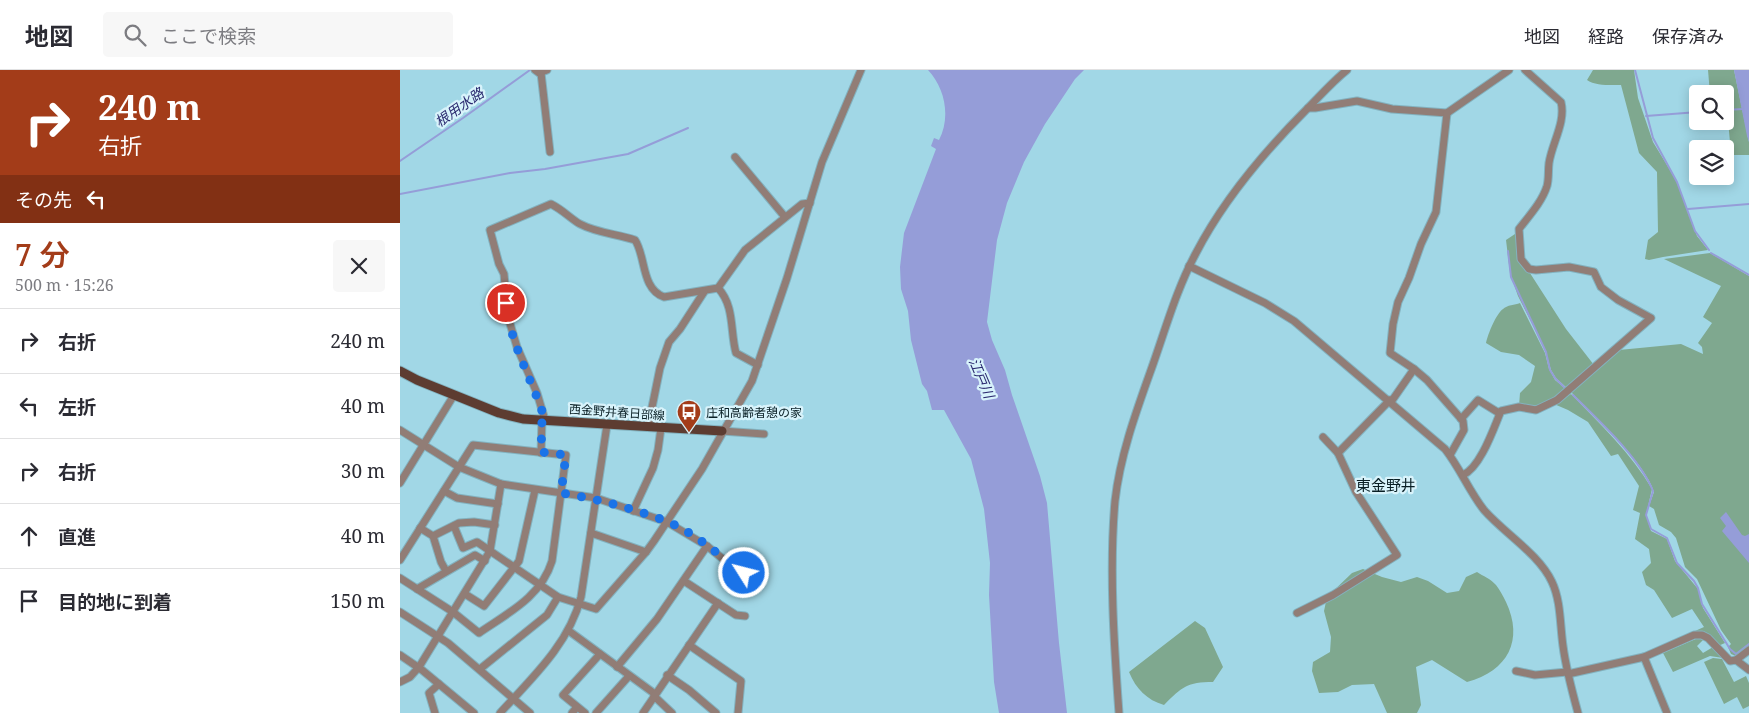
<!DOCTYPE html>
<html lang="ja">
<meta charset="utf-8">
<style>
:root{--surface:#fff;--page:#f7f7f7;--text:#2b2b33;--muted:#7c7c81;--line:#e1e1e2;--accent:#a33c19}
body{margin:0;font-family:"Noto Serif","Noto Sans JP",serif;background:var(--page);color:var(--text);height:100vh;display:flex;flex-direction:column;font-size:19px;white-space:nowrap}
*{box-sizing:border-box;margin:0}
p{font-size:16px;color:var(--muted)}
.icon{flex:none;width:28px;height:28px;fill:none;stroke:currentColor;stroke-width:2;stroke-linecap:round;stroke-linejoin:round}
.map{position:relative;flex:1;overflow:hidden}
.details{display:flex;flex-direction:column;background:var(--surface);width:400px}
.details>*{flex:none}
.banner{background:#a33c19;color:#fff;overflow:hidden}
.tools{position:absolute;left:1289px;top:15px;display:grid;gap:10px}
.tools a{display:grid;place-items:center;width:45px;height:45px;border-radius:5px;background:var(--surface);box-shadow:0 2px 12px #0003;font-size:25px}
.pin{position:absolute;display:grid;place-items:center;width:42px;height:42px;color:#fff;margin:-21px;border:2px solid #fff;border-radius:50%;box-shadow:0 1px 5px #0007}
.me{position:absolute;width:55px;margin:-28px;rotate:306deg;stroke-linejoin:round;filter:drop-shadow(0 0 4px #0008)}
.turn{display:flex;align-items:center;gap:18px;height:105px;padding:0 15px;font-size:22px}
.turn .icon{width:65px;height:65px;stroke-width:2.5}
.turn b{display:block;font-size:35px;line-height:42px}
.then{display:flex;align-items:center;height:48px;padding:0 15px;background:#0003;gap:10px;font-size:19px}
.round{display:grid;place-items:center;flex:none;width:52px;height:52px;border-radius:5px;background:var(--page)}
.summary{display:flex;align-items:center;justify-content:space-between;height:85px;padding:0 15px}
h1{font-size:30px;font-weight:600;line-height:38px;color:var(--accent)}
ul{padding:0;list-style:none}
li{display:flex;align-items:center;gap:15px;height:65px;padding:0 15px;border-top:1px solid var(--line)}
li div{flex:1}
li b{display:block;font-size:19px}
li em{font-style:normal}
header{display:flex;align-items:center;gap:30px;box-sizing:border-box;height:70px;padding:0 25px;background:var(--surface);border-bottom:1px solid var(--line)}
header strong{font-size:24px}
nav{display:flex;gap:28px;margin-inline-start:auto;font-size:18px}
.search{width:350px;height:45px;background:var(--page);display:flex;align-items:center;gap:12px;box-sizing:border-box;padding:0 18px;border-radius:5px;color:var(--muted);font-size:19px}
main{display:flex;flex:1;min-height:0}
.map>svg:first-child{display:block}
</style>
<header>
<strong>地図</strong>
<div class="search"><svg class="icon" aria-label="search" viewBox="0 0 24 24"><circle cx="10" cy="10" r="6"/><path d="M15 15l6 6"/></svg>ここで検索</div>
<nav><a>地図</a><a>経路</a><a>保存済み</a></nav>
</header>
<main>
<section class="details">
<div class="banner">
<div class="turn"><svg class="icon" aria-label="right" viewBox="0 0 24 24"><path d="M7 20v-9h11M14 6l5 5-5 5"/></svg><div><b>240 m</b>右折</div></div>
<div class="then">その先<svg class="icon" aria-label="left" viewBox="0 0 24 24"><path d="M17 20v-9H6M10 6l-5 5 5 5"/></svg></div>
</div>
<div class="summary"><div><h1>7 分</h1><p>500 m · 15:26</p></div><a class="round"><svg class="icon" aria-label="close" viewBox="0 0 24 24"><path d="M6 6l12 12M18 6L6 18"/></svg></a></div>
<ul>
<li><svg class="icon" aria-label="right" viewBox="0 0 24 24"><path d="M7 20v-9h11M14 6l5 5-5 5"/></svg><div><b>右折</b></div><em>240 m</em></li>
<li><svg class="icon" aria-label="left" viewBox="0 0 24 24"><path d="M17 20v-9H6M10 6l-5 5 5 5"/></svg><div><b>左折</b></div><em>40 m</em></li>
<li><svg class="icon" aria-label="right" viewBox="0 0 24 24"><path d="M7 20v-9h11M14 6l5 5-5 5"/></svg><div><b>右折</b></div><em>30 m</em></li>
<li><svg class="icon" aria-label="ahead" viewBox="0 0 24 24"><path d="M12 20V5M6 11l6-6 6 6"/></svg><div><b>直進</b></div><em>40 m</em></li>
<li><svg class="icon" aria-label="arrive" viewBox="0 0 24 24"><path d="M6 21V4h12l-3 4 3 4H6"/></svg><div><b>目的地に到着</b></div><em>150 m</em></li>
</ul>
</section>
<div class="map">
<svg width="1349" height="643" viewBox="0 0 1349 643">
<rect width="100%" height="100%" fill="#a1d7e6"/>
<g fill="#7fa88f">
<path d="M1193,0H1234L1238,28L1253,72L1276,110L1297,166L1308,180L1263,187L1249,190L1245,189L1248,170L1258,162L1257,102L1239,83L1221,15C1211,15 1195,16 1187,10Z"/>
<path d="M1308,0H1334L1349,72V85H1334L1331,83L1327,40H1325V24H1310Z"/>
<path d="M1118,162L1124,199L1128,200L1166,259L1194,295L1168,319L1156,308L1151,300L1145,279L1118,226L1110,203L1106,170Z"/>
<path d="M1310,183L1349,206V578H1346L1336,586L1331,584L1328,577L1331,574L1321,560L1297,509L1285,497L1276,468L1271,462L1259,455L1254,439L1249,436L1254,422C1245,392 1194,346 1171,322L1219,280L1281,274L1303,284L1302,277L1298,273L1312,253L1303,247L1321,216L1264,189Z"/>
<path d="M1120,233L1145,283L1149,299L1155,310L1167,320L1141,337L1119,336L1120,323L1131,312L1135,296L1119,285L1101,282L1086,273C1088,264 1096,244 1103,239C1107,235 1115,235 1120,233Z"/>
<path d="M1171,324C1200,354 1231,383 1252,419L1246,445L1251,461L1267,469L1275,491L1298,519L1303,538L1325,573L1318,576L1302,562L1295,561L1304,557L1292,539L1272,548L1254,520L1246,515L1242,502L1251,493L1249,479L1235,469L1240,443L1233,440L1239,416L1218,384L1211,386L1188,352L1168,340L1154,334Z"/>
<path d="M963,499L982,507L1001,512L1017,507L1028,511L1047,523L1059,521L1066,507L1077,502C1083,506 1091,509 1096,515C1100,520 1103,526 1106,532C1124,570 1108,601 1067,612L1032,590L1016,597L1021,635L1017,643H987L974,614L952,615L938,622L919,623L912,601L913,592L930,582L931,567L924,541L927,527L952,503Z"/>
<path d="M795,551L805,558L823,597L813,612C787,612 782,617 764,635C747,630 736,619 729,602Z"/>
<path d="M1298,568L1303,570L1297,576L1303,583L1313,577L1323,588L1310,586L1273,602L1263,583Z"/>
<path d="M1313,588L1322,589L1334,612L1346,606L1349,613V636L1343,639L1337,627L1324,634L1304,592Z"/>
</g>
<g fill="#959dd8">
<path d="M528,0H684L675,9L645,54L624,92L607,133L597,170L587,252L592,270L605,300L612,325L640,406L647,433L659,573L667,643H599L594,612L589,525L590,493L584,439L571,389L544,340H532L527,321L522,314L511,270L508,241L501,219L500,197L504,163L536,79L531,76L534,68L539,70C551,47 545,18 528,0Z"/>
<path d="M1334,0H1349V72L1347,66Z"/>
<path d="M1326,442L1342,465L1345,466L1349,464V493L1322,461L1326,456L1320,448Z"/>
</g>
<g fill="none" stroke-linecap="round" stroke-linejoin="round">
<g stroke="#959dd8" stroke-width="2">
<path d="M1235,0L1253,68L1277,112L1295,161L1309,180"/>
<path d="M1325,40L1343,39"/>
<path d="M1246,46L1298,42"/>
<path d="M0,91L63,48L130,0"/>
<path d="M0,124L110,103L145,99L228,84L288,58"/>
<path d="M1288,139L1349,134"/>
<path d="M1108,181L1111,207L1146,282L1150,300L1155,308L1166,319"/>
<path d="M1311,183L1349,205"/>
<path d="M1173,325C1198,350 1240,388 1253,421L1246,445L1251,459L1267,468L1277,493L1294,511L1298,518L1302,534L1330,579L1336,584L1349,574"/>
</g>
<defs>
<g id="minor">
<path d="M135,0L139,3L147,0"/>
<path d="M141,3L150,82"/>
<path d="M908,38H915L957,31L992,39L1047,43L1109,0"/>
<path d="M1047,43L1036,142L1021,174L1009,208L998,232L993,254L990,283L1014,299L1027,310L1063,351L1064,360L1050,385"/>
<path d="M335,87L385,147"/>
<path d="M789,196L865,233L894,251L1045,379C1060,398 1069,421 1084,440C1104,463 1139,484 1152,512C1161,531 1160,555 1163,576C1166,599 1172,621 1178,643"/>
<path d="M318,218C335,236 330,262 336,283L358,295"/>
<path d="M991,332L1014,299"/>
<path d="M1061,349L1078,330L1099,343"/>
<path d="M145,350L137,323L117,277L108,247L104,204L99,194L90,160L151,134C163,140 171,149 180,154C197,163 217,164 235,170C246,186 241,219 264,227L318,218L345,180L402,134L410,133"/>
<path d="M248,357L260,298L269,272L280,259L304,222"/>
<path d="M0,360L59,397L101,414L196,428L267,452L307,476L339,502L344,503"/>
<path d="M322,361L364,364"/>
<path d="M141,383L142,350"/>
<path d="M938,383L990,330"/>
<path d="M1063,405C1081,397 1094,357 1101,341L1119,337L1136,340L1157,330L1251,248L1218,230L1201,217L1194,202L1169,197L1136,200L1129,199L1121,189L1119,159C1129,146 1142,132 1147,116C1149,109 1148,101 1149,93C1152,73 1166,52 1161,32L1125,0"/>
<path d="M0,413L54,325"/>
<path d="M44,421L57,428L98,434"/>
<path d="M233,441L253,398L258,380L261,358"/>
<path d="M54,456L63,478L77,472L158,527L196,539L246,482L254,471L302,399L352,311L387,208L422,92L461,0"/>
<path d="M20,458L33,466L59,453L74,452L95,455"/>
<path d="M191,463L246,482"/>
<path d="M33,466L41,492L46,501"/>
<path d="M0,490L73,375L166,385L152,491C141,527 108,543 79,563L53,542L0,508"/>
<path d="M284,511L336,545L345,546"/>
<path d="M17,519L75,485L85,491"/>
<path d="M65,524L84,536L119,491L135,420"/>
<path d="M0,542L48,573L130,643"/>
<path d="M897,543L933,525L997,485L956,422L938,383L923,367"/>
<path d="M169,561L255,624"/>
<path d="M289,575L341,611L338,643"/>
<path d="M0,585L22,600L74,643"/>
<path d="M1244,587L1267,643"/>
<path d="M1336,590L1349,580"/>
<path d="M217,597L257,549L307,476"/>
<path d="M80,599L147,545L158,527"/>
<path d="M1116,601L1135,605L1167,602"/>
<path d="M1168,604L1244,587L1294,565H1302L1308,568L1330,591L1336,590L1349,600"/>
<path d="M267,605L289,620L316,643"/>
<path d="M0,612L10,607L19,597L90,481L101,414"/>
<path d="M254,626L272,643"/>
<path d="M35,643L29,623L39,614"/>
<path d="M100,643C132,608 169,574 181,527L207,355"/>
<path d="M172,643L177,637"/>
<path d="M185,643L163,625L200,584"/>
<path d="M196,643L229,606"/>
<path d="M243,643L318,533"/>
<path d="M719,643C714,575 709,499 715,431C720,386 736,342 751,300C765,261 776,220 796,183C824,129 864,82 906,40C920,26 932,12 947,0"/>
</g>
<path id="major" d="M0,301L17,310L99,343L123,349L322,361"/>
</defs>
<use href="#minor" stroke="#83b2bf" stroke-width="9"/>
<use href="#major" stroke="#83b2bf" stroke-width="11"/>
<use href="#minor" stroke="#917d76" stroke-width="7"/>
<use href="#major" stroke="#5d3c31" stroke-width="9"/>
</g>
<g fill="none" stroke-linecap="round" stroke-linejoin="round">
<path stroke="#1a73e8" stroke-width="9" stroke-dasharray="0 16.2" d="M106,233C110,274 133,311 145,350H142L141,382L166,385L161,423C197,429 232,438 266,451C293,462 318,483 339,502L344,503"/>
</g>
<defs>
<symbol id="bus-pin" viewBox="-11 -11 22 30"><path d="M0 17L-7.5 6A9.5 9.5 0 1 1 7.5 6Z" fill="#a33c19" stroke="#d8f3fb"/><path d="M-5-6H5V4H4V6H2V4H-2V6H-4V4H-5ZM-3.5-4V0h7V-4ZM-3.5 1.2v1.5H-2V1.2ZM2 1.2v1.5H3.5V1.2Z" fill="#fff"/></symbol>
</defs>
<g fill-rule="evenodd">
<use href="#bus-pin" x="275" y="328" width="28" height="38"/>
</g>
<g text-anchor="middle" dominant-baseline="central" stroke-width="4.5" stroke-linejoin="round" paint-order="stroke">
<g font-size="12" fill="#091f25" stroke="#d8f3fb">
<text transform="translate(217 342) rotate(4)">西金野井春日部線</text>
</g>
<g font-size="12" fill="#091f25" stroke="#d8f3fb" text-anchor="start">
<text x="306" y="342">庄和高齢者憩の家</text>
</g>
<g font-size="14" font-style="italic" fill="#2a296f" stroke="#d8f3fb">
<text transform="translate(59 37) rotate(-35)">根用水路</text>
<text transform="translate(582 308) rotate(67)">江戸川</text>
</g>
<g font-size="15" fill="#091f25" stroke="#d8f3fb">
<text x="986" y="415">東金野井</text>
</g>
</g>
</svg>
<div class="tools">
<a><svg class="icon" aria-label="search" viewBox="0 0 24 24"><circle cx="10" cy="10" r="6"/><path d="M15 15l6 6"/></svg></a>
<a><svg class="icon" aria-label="layers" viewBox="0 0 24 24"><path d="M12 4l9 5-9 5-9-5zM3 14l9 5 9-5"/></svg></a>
</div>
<div class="pin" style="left:106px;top:233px;background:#d93025"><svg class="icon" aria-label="arrive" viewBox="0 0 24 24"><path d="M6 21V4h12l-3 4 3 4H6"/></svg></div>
<svg class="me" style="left:344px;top:503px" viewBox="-20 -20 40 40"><circle r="17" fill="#1a73e8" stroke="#fff" stroke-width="3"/><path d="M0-11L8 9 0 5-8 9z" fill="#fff"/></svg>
</div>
</main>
